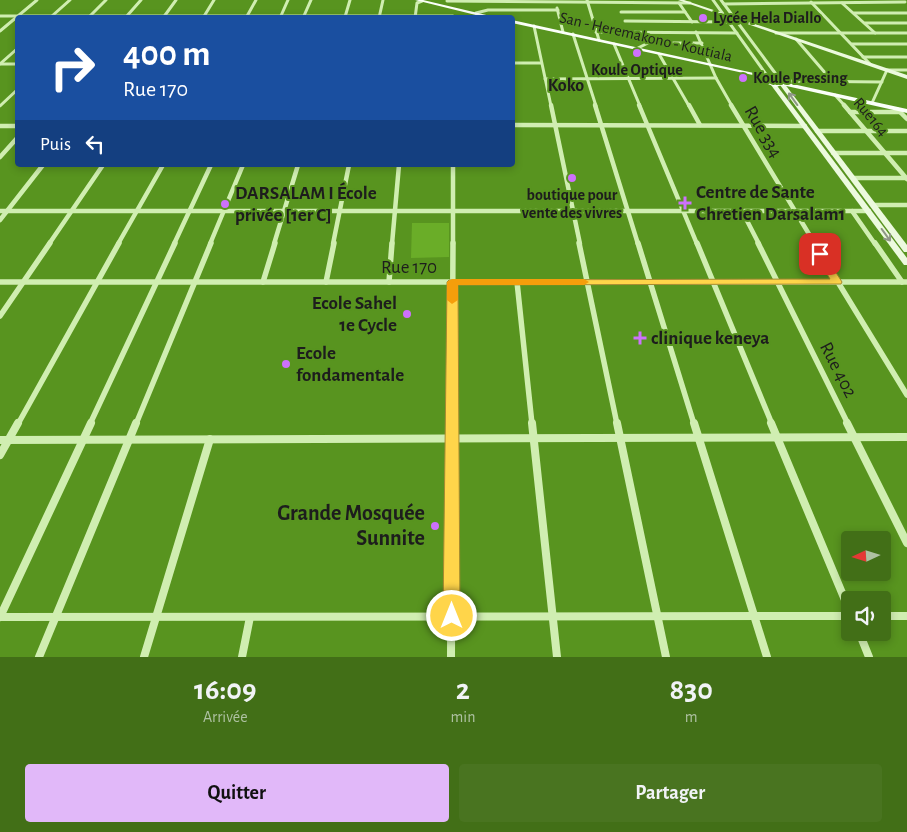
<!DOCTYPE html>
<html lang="fr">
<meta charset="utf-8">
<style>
:root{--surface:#426f17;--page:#497420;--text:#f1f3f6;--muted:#aec1a1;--accent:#e1b8f9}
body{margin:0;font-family:"Alegreya Sans",sans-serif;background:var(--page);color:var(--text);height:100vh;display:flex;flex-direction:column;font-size:19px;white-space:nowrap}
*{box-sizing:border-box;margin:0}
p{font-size:16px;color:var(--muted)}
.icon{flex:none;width:28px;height:28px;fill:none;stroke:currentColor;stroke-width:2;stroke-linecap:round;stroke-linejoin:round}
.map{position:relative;height:657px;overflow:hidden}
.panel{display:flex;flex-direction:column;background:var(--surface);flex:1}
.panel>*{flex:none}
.top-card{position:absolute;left:15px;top:15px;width:500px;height:152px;border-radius:5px;box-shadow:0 2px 8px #0003;background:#1a4fa0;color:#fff;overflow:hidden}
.needle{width:32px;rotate:266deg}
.controls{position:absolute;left:841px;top:531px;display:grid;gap:10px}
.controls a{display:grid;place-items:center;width:50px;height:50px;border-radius:5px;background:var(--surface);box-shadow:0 2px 8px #0003;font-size:25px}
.pin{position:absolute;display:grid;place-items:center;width:42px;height:42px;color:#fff;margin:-21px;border-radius:10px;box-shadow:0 2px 8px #0006}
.me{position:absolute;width:55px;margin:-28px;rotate:0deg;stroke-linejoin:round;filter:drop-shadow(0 0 4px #0008)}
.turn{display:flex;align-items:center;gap:18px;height:105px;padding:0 25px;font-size:22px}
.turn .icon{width:65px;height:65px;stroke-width:2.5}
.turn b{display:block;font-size:35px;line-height:42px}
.then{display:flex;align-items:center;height:48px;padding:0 25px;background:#0003;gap:10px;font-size:19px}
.eta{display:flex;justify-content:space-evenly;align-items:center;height:85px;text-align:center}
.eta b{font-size:30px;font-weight:700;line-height:35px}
.button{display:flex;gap:10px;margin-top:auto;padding:10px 25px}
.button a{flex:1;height:58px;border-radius:5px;background:var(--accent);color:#111;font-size:20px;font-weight:700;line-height:58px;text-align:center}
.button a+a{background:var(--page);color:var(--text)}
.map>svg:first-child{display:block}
</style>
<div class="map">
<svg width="907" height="657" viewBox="0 0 907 657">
<rect width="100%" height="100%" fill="#58941f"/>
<path fill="#6aad28" d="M412,223H449V257L411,258Z"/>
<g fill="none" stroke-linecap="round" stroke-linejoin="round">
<g stroke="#d0eeb1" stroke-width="3">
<path d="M587,0L599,40"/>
<path d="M713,0L768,77"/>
<path d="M721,0L778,77"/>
<path d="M447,1L690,3"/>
<path d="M811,2L870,64"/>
<path d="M679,3L692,22"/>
<path d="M842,3L875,33"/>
<path d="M724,4L905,2"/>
<path d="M557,8L563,32"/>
<path d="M621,12H685"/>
<path d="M476,13L488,10H558"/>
<path d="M854,13H907"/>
<path d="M0,16H453"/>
<path d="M52,16L70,0"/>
<path d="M90,16L106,0"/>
<path d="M126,17L141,0"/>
<path d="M345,17L350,0"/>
<path d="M163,18L176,0"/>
<path d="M203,18L214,0"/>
<path d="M246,18L256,0"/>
<path d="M280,18L288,0"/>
<path d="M303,18L311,0"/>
<path d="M379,18L383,0"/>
<path d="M415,18L417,3L422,1"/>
<path d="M625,21L729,22"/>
<path d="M865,23H907"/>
<path d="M534,26L551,106"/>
<path d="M0,31L37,0"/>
<path d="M596,32L737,33"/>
<path d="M696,32L716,78L732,106"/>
<path d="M776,33H907"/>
<path d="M573,34L596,106"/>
<path d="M796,39L833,82"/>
<path d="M614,44L640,106"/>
<path d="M852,44H907"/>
<path d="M636,49L648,43H702"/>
<path d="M659,54L689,106"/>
<path d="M863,57H907"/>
<path d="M512,63H541"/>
<path d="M0,64L18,48"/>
<path d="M0,64H18"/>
<path d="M545,79L716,78"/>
<path d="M785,81L882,82"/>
<path d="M835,95L845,106"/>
<path d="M872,103L887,70H907"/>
<path d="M0,106L18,89"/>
</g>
<g stroke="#d0eeb1" stroke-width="4.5">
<path d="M551,105L580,244"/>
<path d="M595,105L638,244"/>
<path d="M639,105L697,244"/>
<path d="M689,105L700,125"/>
<path d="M731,105L815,244"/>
<path d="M844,105L907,179"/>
<path d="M898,110L907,119"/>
<path d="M850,112H900"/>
<path d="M512,125L805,126"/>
<path d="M0,126H18"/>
<path d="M817,131H907"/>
<path d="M833,153H907"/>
<path d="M0,157L18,137"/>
<path d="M853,178H907"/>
<path d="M874,205H907"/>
<path d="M0,211H869"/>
<path d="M742,211L759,244"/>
<path d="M852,211L875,244"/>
<path d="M0,220L43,165"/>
<path d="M49,244L103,165"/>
<path d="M118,244L163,165"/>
<path d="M174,244L211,165"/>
<path d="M210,244L243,165"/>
<path d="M274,244L298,165"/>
<path d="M333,244L349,165"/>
<path d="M392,244L399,165"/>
<path d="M453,244V165"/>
</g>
<g stroke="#d0eeb1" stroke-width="5.5">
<path d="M579,243L617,424"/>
<path d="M638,243L694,424"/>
<path d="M697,243L772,424"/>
<path d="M758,243L848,424"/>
<path d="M814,243L907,395"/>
<path d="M875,243L902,282"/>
<path d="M0,282H907"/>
<path d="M263,282L275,243"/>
<path d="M326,282L334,243"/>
<path d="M389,282L392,243"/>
<path d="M517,282L532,424"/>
<path d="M0,316L50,243"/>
<path d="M18,424L119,243"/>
<path d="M90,424L175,243"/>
<path d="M136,424L211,243"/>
<path d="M452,424L453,243"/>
</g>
<g stroke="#d0eeb1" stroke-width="8">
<path d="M532,423L557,657"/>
<path d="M617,423L666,657"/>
<path d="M694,423L767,657"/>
<path d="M771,423L850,612"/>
<path d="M847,423L907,543"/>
<path d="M0,440L907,437"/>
<path d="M0,455L18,423"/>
<path d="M882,616H907"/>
<path d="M0,617L850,616"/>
<path d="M0,617L91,423"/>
<path d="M859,632L869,657"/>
<path d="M39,657L136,423"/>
<path d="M144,657L210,439"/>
<path d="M242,657L250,617"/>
<path d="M451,657L452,423"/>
</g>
<g fill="#ecfade" fill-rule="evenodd">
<path d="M678,0H684L907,75V79Z"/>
<path d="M771,83H775L907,258V265H904L771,85Z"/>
<path d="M780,83H784L907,245V252H904L780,85Z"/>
</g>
<g fill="#fbfff9" fill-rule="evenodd">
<path d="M415,0H423L499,18H488Z"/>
<path d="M512,20L768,76H781L788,83L907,109V113L782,85L776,87L762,82V77L512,23ZM767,79L779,80L781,82L776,83Z"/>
</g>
</g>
<defs><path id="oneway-shaft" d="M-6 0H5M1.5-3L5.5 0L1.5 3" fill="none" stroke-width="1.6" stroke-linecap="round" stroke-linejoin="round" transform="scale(1.25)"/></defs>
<g stroke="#8f9787">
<use href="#oneway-shaft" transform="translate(793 99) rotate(-126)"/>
<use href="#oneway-shaft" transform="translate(886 235) rotate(54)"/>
</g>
<path fill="#ffd54a" stroke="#a68a30" d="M820,251L823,252L842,282L841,284L458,285L460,616L457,621L452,623L446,621L443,616L447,282L449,280L830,279L815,254Z"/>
<path fill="#f59e0b" d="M452,279H584L589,282L584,285H458V300L452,304L447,300V282Z"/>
<g fill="#cd71fc" stroke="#58941f" stroke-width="2">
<circle cx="703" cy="18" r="5"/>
<circle cx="637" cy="53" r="5"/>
<circle cx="743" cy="78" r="5"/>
<circle cx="572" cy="178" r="5"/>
<path d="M682.5 195.5h5v5h5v5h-5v5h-5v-5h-5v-5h5z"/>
<circle cx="225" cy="204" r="5"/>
<circle cx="407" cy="314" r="5"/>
<path d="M637.5 330.5h5v5h5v5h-5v5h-5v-5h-5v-5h5z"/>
<circle cx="286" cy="364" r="5"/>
<circle cx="435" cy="526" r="5"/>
</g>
<g text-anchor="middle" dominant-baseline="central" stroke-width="4" stroke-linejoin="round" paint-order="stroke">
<g font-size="16" font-weight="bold" fill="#1d1d1d" stroke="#58941f" text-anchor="start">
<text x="713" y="18">Lycée Hela Diallo</text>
<text x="637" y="70" text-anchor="middle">Koule Optique</text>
<text x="753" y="78">Koule Pressing</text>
<text x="572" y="195" text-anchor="middle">boutique pour<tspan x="572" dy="18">vente des vivres</tspan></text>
</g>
<g font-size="16" fill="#1d1d1d" stroke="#58941f">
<text transform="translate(646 37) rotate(13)">San - Heremakono - Koutiala</text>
<text transform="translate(871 117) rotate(50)">Rue164</text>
</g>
<g font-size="18" font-weight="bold" fill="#1d1d1d" stroke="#58941f">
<text x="566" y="86">Koko</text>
</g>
<g font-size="19" fill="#1d1d1d" stroke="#58941f">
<text transform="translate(763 132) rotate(60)">Rue 334</text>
<text x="409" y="267">Rue 170</text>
<text transform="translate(838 370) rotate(63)">Rue 402</text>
</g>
<g font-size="19" font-weight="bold" fill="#1d1d1d" stroke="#58941f" text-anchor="start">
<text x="696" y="192">Centre de Sante<tspan x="696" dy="22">Chretien Darsalam1</tspan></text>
<text x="235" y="193">DARSALAM I École<tspan x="235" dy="22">privée [1er C]</tspan></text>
<text x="397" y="303" text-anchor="end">Ecole Sahel<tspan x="397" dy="22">1e Cycle</tspan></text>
<text x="651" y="338">clinique keneya</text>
<text x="296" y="353">Ecole<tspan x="296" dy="22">fondamentale</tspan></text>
</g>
<g font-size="22" font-weight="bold" fill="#1d1d1d" stroke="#58941f" text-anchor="end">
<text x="425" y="513">Grande Mosquée<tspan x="425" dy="25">Sunnite</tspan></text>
</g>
</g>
</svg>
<div class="controls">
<a><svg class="needle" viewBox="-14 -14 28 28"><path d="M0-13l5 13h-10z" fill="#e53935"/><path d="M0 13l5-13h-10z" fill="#aec1a1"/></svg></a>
<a><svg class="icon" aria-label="sound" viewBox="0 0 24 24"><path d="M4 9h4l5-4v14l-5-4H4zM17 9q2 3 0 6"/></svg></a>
</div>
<div class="pin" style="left:820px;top:254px;background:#d93025"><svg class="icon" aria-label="arrive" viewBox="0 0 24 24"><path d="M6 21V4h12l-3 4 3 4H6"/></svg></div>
<svg class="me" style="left:452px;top:616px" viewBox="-20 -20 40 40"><circle r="17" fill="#ffd54a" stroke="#fff" stroke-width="3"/><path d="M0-11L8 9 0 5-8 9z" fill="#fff"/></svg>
<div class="top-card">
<div class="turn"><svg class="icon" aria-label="right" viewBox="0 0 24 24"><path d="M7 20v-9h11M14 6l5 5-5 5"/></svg><div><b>400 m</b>Rue 170</div></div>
<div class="then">Puis<svg class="icon" aria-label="left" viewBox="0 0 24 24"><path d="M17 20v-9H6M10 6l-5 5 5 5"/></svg></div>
</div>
</div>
<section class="panel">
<div class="eta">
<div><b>16:09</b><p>Arrivée</p></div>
<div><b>2</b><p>min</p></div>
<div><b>830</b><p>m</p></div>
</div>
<div class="button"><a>Quitter</a><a>Partager</a></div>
</section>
